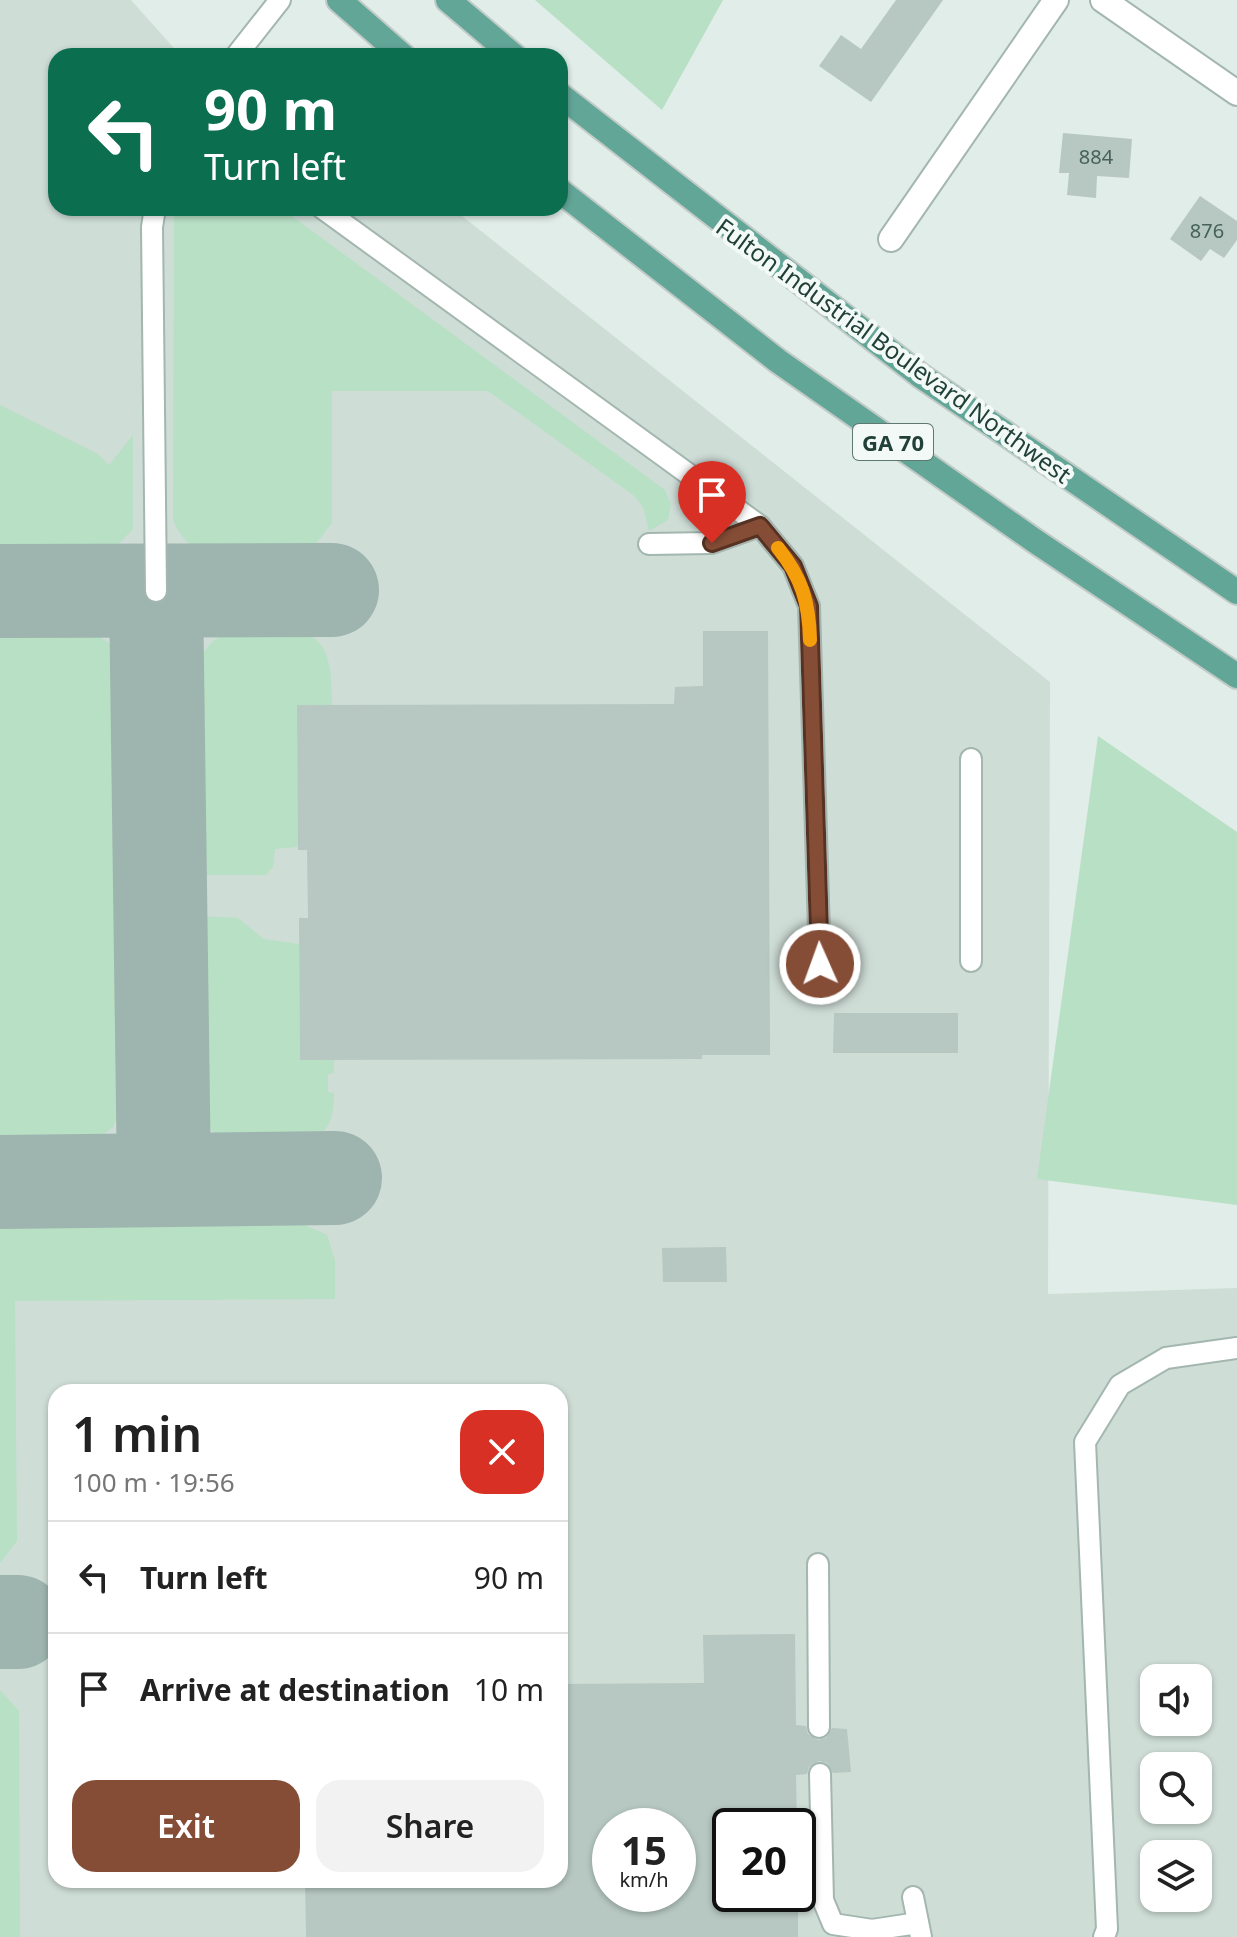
<!DOCTYPE html>
<meta charset="utf-8">
<style>
:root{--surface:#fff;--page:#f2f2f2;--text:#222;--muted:#767676;--line:#e0e0e0;--accent:#854d36}
body{margin:0;font-family:"Noto Sans",sans-serif;background:var(--page);color:var(--text);height:100vh;display:flex;flex-direction:column;font-size:30px;white-space:nowrap}
*{box-sizing:border-box;margin:0}
p{font-size:26px;color:var(--muted)}
.icon{flex:none;width:44px;height:44px;fill:none;stroke:currentColor;stroke-width:2;stroke-linecap:round;stroke-linejoin:round}
.map{position:relative;flex:1;overflow:hidden}
.drawer{position:absolute;left:48px;top:1384px;width:520px;height:504px;display:flex;flex-direction:column;background:var(--surface);border-radius:24px;box-shadow:0 2px 6px #0004}
.drawer>*{flex:none}
.hud{position:absolute;left:48px;top:48px;width:520px;height:168px;border-radius:24px;box-shadow:0 2px 6px #0004;background:#0b6e4f;color:#fff;overflow:hidden}
.fabs{position:absolute;left:1140px;top:1664px;display:grid;gap:16px}
.fabs a{display:grid;place-items:center;width:72px;height:72px;border-radius:16px;background:var(--surface);box-shadow:0 2px 6px #0004;font-size:40px}
.speed{position:absolute;left:592px;top:1808px;display:flex;gap:16px;font-size:40px;font-weight:700;text-align:center}
.speed>*{display:grid;place-content:center;width:104px;height:104px;border-radius:50%;background:var(--surface);box-shadow:0 2px 6px #0004;line-height:1}
.speed small{font-size:20px;font-weight:400}
.speed .limit{border:4px solid #111;border-radius:12px;background:#fff;color:#111}
.pin{position:absolute;display:grid;place-items:center;width:68px;height:68px;color:#fff;margin:-82px -34px;border-radius:50% 50% 50% 0;rotate:-45deg;box-shadow:0 0 8px #0007}
.pin .icon{rotate:45deg}
.me{position:absolute;width:88px;margin:-44px;rotate:358deg;stroke-linejoin:round;filter:drop-shadow(0 0 6px #0008)}
.turn{display:flex;align-items:center;gap:28px;height:168px;padding:0 24px;font-size:36px}
.turn .icon{width:104px;height:104px;stroke-width:2.5}
.turn b{display:block;font-size:56px;line-height:68px}
.round{display:grid;place-items:center;flex:none;width:84px;height:84px;border-radius:24px;background:var(--page)}
.summary{display:flex;align-items:center;justify-content:space-between;height:136px;padding:0 24px}
h1{font-size:48px;font-weight:600;line-height:60px}
.cta{display:flex;gap:16px;margin-top:auto;padding:16px 24px}
.cta a{flex:1;height:92px;border-radius:24px;background:var(--accent);color:#fff;font-size:32px;font-weight:600;line-height:92px;text-align:center}
.cta a+a{background:var(--page);color:var(--text)}
ul{padding:0;list-style:none}
li{display:flex;align-items:center;gap:24px;height:112px;padding:0 24px;border-top:2px solid var(--line)}
li div{flex:1}
li b{display:block;font-size:30px}
li em{font-style:normal}
.map>svg:first-child{display:block}
</style>
<div class="map">
<svg width="1237" height="1937" viewBox="0 0 1237 1937">
<rect width="100%" height="100%" fill="#e1ede8"/>
<path fill="#cfddd7" fill-rule="evenodd" d="M0,0H131L181,56H56V208H452L1050,682L1048,1294L1237,1288V1937H0ZM56,1392H560V1880H56ZM1154,1678H1198V1722H1154ZM1154,1766H1198V1810H1154ZM610,1826H678V1894H610ZM730,1826H798V1894H730ZM1154,1854H1198V1898H1154Z"/>
<g fill="#b8e0c5">
<path d="M535,0H723L662,110Z"/>
<path d="M174,208H281L665,490L671,504L668,520L649,531L643,507L633,495L488,391H332V523C326,530 319,542 311,547C298,554 211,556 198,549C185,543 180,534 173,521Z"/>
<path d="M0,405L98,454L109,465L133,435V529L112,551L0,553Z"/>
<path d="M0,630H88L109,643L119,666L121,1107L113,1127L95,1141L0,1142Z"/>
<path d="M234,631C306,632 333,619 332,705L297,706L298,847L275,849L273,867L266,875H206L199,868L198,669C203,648 212,638 234,631Z"/>
<path d="M1098,736L1237,832V1205L1037,1179Z"/>
<path d="M199,916L238,918L264,939L299,944L300,1060H334V1073L328,1074V1092L334,1093C334,1107 333,1124 321,1133C303,1146 228,1147 212,1131C204,1123 202,1113 200,1103Z"/>
<path d="M296,1221L327,1235L335,1260V1299L15,1301L17,1541L0,1563V1223Z"/>
<path d="M0,1690L19,1711L20,1937H0Z"/>
</g>
<g fill="none" stroke-linecap="round" stroke-linejoin="round">
<g stroke="#9eb4ae" stroke-width="94">
<path d="M0,591L332,590"/>
<path d="M156,591L164,1180"/>
<path d="M0,1182L335,1178"/>
<path d="M0,1622H18"/>
</g>
</g>
<g fill="#b6c8c1" fill-rule="evenodd">
<path d="M896,0H943L871,102L819,66L841,35L861,49Z"/>
<path d="M1063,133L1132,139L1129,178L1097,176L1096,198L1067,195L1069,173H1059Z"/>
<path d="M1200,196L1237,221V240L1224,258L1210,249L1201,261L1170,239Z"/>
<path d="M703,631H768L770,1055H702V1059L300,1060L299,918H308L307,850H298L297,705L674,704L675,687L703,686Z"/>
<path d="M834,1013H958V1053H833Z"/>
<path d="M726,1247L727,1282H663L662,1248Z"/>
<path d="M795,1634L796,1725L806,1726L808,1734L818,1740L826,1738L832,1728L847,1729L851,1772L833,1773L827,1763L819,1761L809,1767L807,1774L796,1775L797,1826H730V1894H798V1937H306L305,1880H560V1684L704,1683L703,1635ZM610,1826H678V1894H610Z"/>
</g>
<g fill="none" stroke-linecap="round" stroke-linejoin="round">
<defs>
<g id="service">
<path d="M236,56L280,0"/>
<path d="M155,208L152,227L156,591"/>
<path d="M322,208L760,526L793,566L809,606L820,964"/>
<path d="M649,544L712,543L760,526"/>
<path d="M971,759V961"/>
<path d="M818,1564L819,1727"/>
<path d="M820,1774L823,1900L833,1924L872,1930L918,1923"/>
<path d="M913,1897L921,1937"/>
<path d="M1104,1937L1107,1929L1085,1442L1120,1385L1166,1358L1237,1348"/>
</g>
<g id="minor">
<path d="M1103,0L1237,93"/>
<path d="M891,239L1056,0"/>
</g>
<g id="primary">
<path d="M339,0L403,56"/>
<path d="M448,0L514,56"/>
<path d="M560,95L921,376L1237,592"/>
<path d="M560,191L778,361L1035,541L1237,676"/>
</g>
</defs>
<use href="#service" stroke="#a3b6b0" stroke-width="24"/>
<use href="#minor" stroke="#a3b6b0" stroke-width="28"/>
<use href="#primary" stroke="#c1cac7" stroke-width="28"/>
<use href="#service" stroke="#fff" stroke-width="20"/>
<use href="#minor" stroke="#fff" stroke-width="24"/>
<use href="#primary" stroke="#62a698" stroke-width="24"/>
</g>
<g fill="none" stroke-linecap="round" stroke-linejoin="round">
<defs>
<path id="route" d="M712,543L760,526L793,566L809,606L820,964"/>
</defs>
<use href="#route" stroke="#563223" stroke-width="20"/>
<use href="#route" stroke="#854d36" stroke-width="14"/>
<path stroke="#f59e0b" stroke-width="14" d="M778,548C802,578 809,602 810,640"/>
</g>
<g text-anchor="middle" dominant-baseline="central" stroke-width="8" stroke-linejoin="round" paint-order="stroke">
<g font-size="20" fill="#46625a">
<text x="1096" y="156">884</text>
<text x="1207" y="230">876</text>
</g>
<rect fill="#f2f9f6" stroke="#5f7871" stroke-width="2" x="853" y="424" width="80" height="36" rx="6"/>
<g font-size="22" font-weight="bold" fill="#204038">
<text x="893" y="442">GA 70</text>
</g>
<g font-size="24" fill="#204038" stroke="#f2f9f6">
<text transform="translate(894 350) rotate(36)">Fulton Industrial Boulevard Northwest</text>
</g>
</g>
</svg>
<div class="fabs">
<a><svg class="icon" aria-label="sound" viewBox="0 0 24 24"><path d="M4 9h4l5-4v14l-5-4H4zM17 9q2 3 0 6"/></svg></a>
<a><svg class="icon" aria-label="search" viewBox="0 0 24 24"><circle cx="10" cy="10" r="6"/><path d="M15 15l6 6"/></svg></a>
<a><svg class="icon" aria-label="layers" viewBox="0 0 24 24"><path d="M12 4l9 5-9 5-9-5zM3 14l9 5 9-5"/></svg></a>
</div>
<div class="speed"><div>15<small>km/h</small></div><div class="limit">20</div></div>
<div class="pin" style="left:712px;top:543px;background:#d93025"><svg class="icon" aria-label="arrive" viewBox="0 0 24 24"><path d="M6 21V4h12l-3 4 3 4H6"/></svg></div>
<svg class="me" style="left:820px;top:964px" viewBox="-20 -20 40 40"><circle r="17" fill="#854d36" stroke="#fff" stroke-width="3"/><path d="M0-11L8 9 0 5-8 9z" fill="#fff"/></svg>
<div class="hud">
<div class="turn"><svg class="icon" aria-label="left" viewBox="0 0 24 24"><path d="M17 20v-9H6M10 6l-5 5 5 5"/></svg><div><b>90 m</b>Turn left</div></div>
</div>
<section class="drawer">
<div class="summary"><div><h1>1 min</h1><p>100 m · 19:56</p></div><a class="round" style="background:#d93025;color:#fff"><svg class="icon" aria-label="close" viewBox="0 0 24 24"><path d="M6 6l12 12M18 6L6 18"/></svg></a></div>
<ul>
<li><svg class="icon" aria-label="left" viewBox="0 0 24 24"><path d="M17 20v-9H6M10 6l-5 5 5 5"/></svg><div><b>Turn left</b></div><em>90 m</em></li>
<li><svg class="icon" aria-label="arrive" viewBox="0 0 24 24"><path d="M6 21V4h12l-3 4 3 4H6"/></svg><div><b>Arrive at destination</b></div><em>10 m</em></li>
</ul>
<div class="cta"><a>Exit</a><a>Share</a></div>
</section>
</div>
